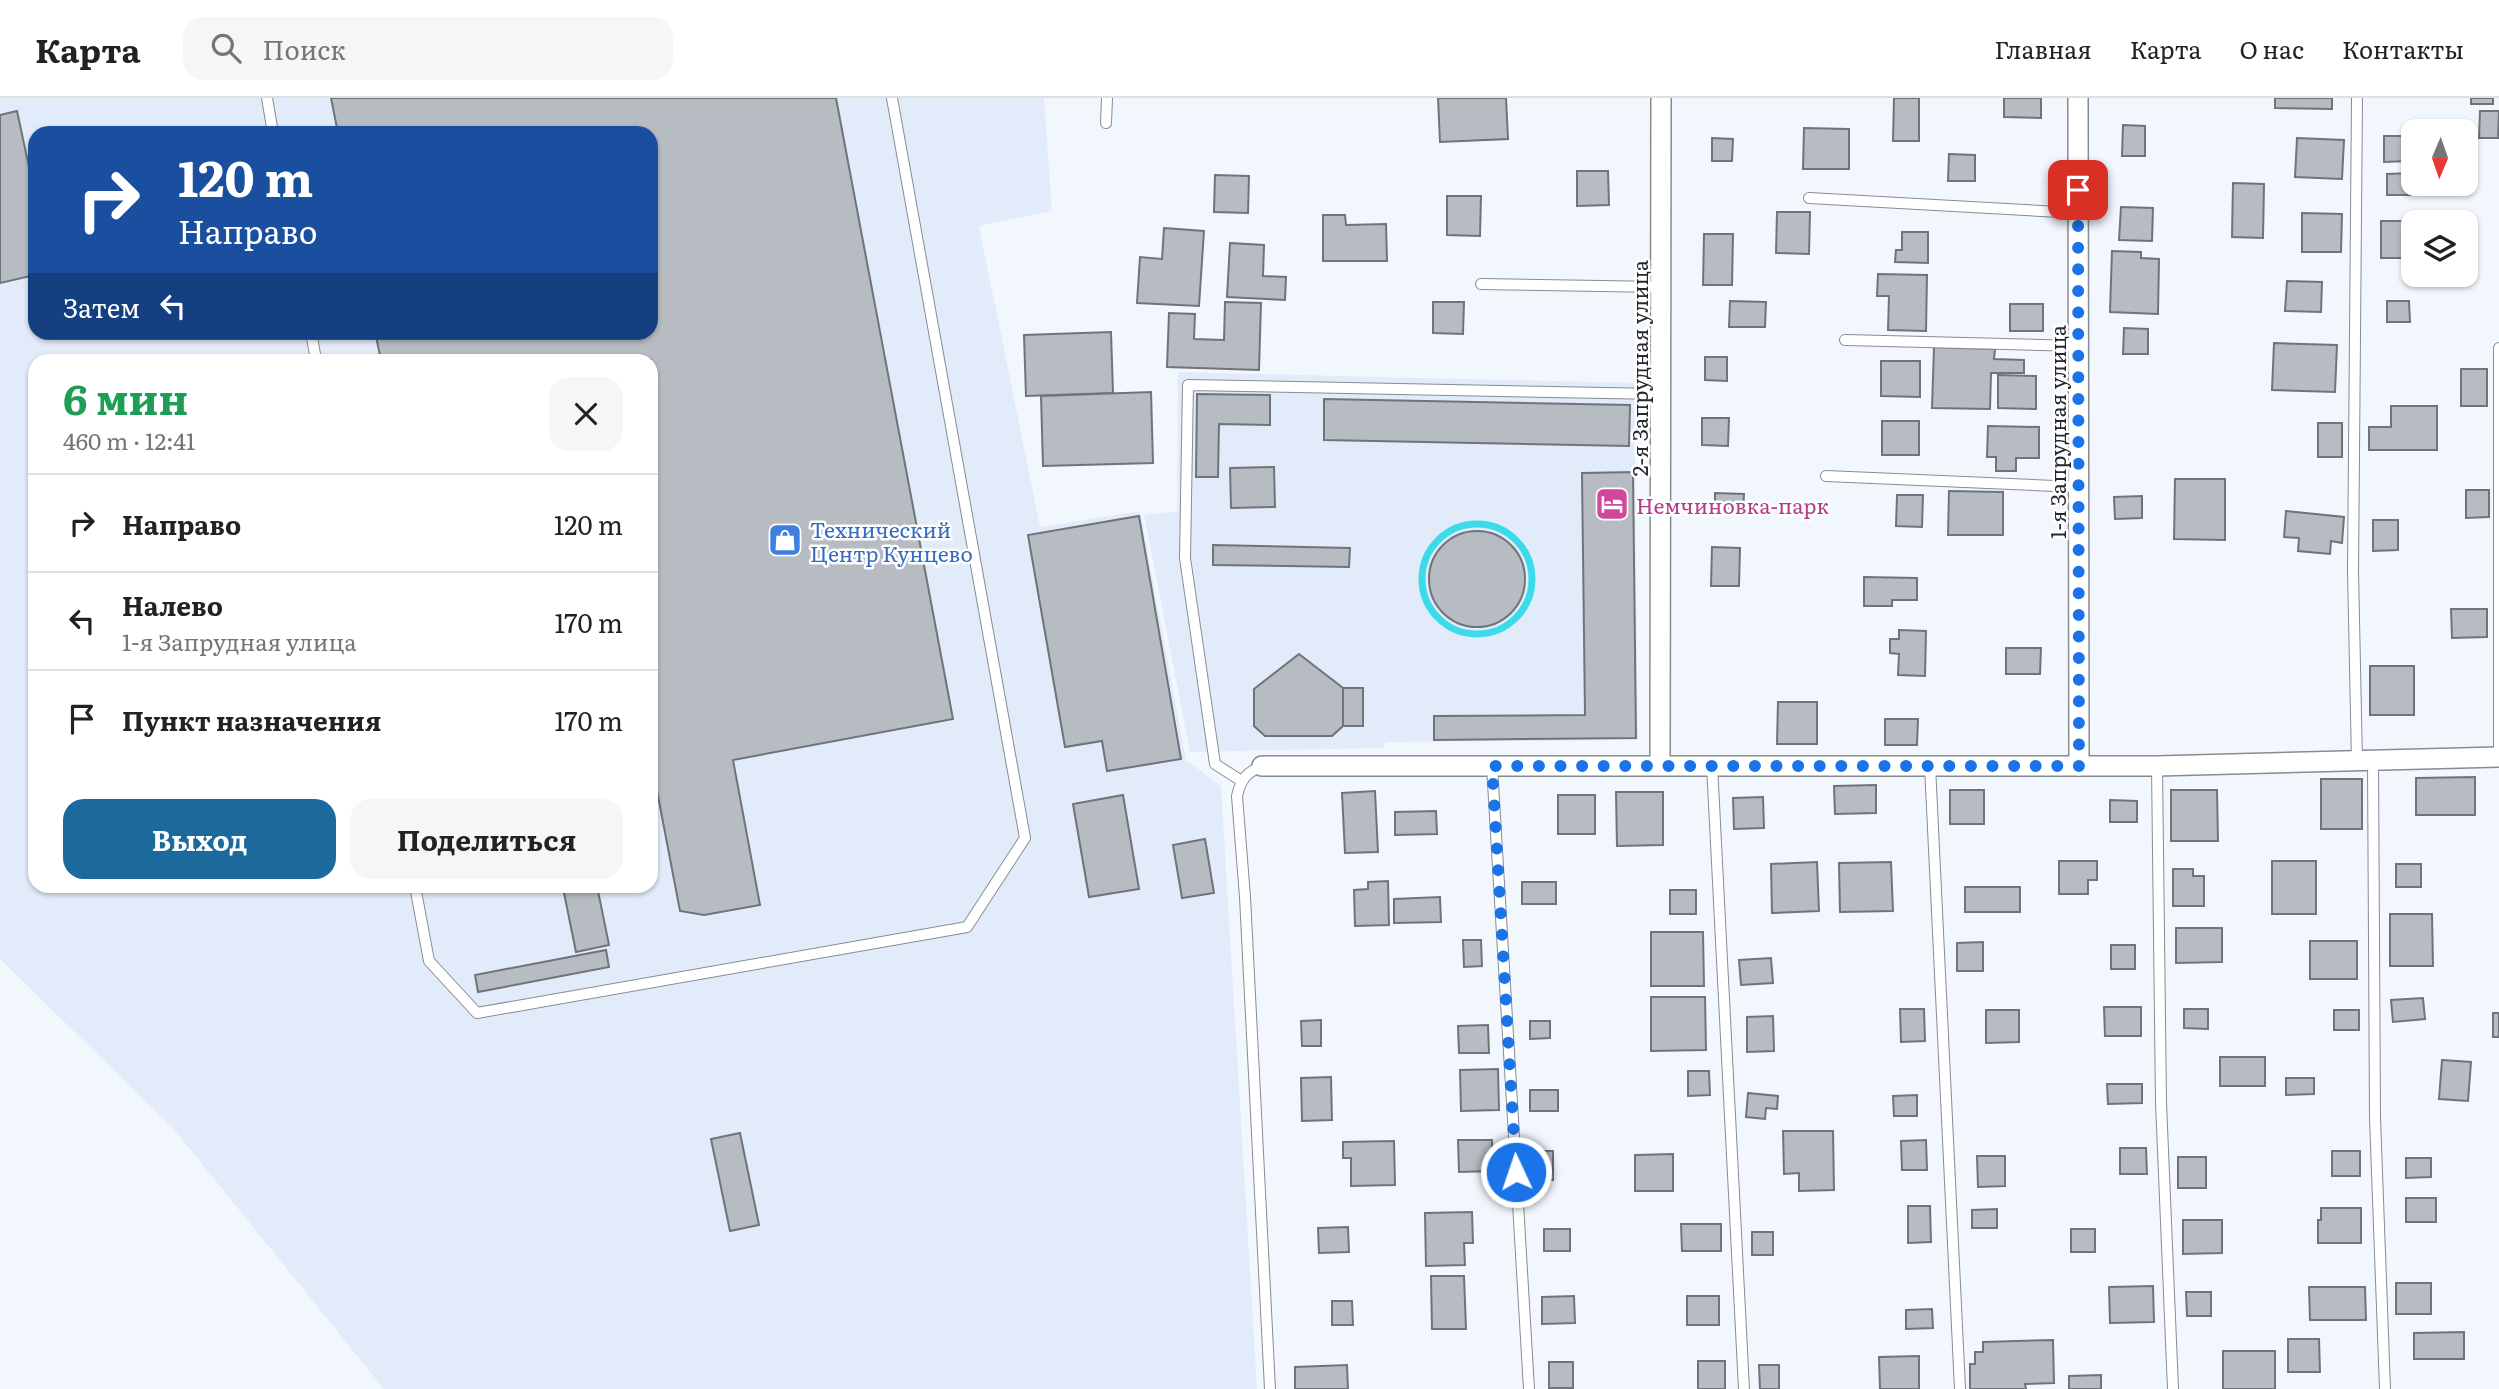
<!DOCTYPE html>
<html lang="ru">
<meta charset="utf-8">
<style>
:root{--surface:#fff;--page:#f6f6f6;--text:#222;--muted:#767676;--line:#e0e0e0;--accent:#1c6a9c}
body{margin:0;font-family:Literata,serif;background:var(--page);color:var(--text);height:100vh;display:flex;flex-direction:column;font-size:26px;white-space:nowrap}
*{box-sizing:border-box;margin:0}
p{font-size:23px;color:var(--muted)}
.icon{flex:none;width:38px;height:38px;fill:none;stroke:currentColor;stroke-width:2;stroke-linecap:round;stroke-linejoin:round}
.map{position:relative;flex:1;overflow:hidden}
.details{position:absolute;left:28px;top:256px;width:630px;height:539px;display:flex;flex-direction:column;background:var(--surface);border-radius:21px;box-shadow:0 2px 5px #0004}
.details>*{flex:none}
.guide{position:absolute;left:28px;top:28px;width:630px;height:214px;border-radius:21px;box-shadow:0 2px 5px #0004;background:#1a4fa0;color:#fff;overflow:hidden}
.needle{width:46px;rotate:182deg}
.tools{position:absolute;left:2401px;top:21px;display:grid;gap:14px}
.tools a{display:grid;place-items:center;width:77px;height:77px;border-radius:14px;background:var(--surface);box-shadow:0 2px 5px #0004;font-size:35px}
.pin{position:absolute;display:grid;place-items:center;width:60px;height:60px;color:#fff;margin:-30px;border-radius:14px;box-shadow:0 4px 10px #0006}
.me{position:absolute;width:77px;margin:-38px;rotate:357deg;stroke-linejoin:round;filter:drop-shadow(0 0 5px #0008)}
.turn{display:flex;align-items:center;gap:24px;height:147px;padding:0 35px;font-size:32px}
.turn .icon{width:91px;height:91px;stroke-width:2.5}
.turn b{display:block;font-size:49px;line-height:60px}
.then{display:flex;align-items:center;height:66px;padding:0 35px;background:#0003;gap:14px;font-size:26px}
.round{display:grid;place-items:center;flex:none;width:74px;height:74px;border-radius:21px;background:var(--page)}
.head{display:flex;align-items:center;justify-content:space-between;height:119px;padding:0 35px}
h1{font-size:42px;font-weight:700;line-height:52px;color:#1e9e55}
.primary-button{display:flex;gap:14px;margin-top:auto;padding:14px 35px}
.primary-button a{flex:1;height:80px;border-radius:21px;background:var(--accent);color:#fff;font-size:28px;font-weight:700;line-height:80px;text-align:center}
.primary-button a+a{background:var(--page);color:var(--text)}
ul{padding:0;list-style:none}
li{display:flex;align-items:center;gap:21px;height:98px;padding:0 35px;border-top:2px solid var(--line)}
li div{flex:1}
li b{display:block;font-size:26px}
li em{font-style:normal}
header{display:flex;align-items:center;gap:42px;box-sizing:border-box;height:98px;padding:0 35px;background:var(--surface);border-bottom:2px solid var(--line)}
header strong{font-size:33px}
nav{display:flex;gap:38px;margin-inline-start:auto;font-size:24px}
.search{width:490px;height:63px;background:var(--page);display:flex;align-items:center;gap:18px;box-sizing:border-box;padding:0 24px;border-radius:21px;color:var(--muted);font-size:26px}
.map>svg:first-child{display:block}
</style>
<header>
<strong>Карта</strong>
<div class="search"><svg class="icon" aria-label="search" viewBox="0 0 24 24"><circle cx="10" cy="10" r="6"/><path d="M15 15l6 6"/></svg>Поиск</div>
<nav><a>Главная</a><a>Карта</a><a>О нас</a><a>Контакты</a></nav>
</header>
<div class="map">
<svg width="2499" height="1291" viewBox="0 0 2499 1291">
<rect width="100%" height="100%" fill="#f2f7fe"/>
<g fill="#e2ebf9" fill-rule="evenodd">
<path d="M0,0H1044L1052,113L979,128L1040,429L1140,413L1186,662L1221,688L1257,1291H384L173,1030L0,861ZM35,35H651V234H35ZM35,262H651V788H35Z"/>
<path d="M1178,274L1634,285L1638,642L1386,644L1383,650L1190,654L1144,417L1177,413Z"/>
</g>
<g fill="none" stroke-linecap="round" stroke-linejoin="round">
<circle stroke="#3bdbea" stroke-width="7" cx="1477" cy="481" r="55"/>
</g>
<g fill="#b7bcc3" stroke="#6f737a" stroke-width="2">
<path d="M331,0H836L953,621L733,662L760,807L704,817L680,813L654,677H651V262H381L375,234H651V35H338Z"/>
<path d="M1438,0H1506L1508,41L1440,44Z"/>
<path d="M1894,0H1919V43H1893Z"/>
<path d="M2004,0H2041V20L2004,19Z"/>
<path d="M2275,0H2332V11L2275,10Z"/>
<rect x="2471" y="0" width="22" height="6"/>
<path d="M17,13L35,97V177L0,185V17Z"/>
<path d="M2480,13H2499L2498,40H2479Z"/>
<path d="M2123,27L2145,28V58H2122Z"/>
<path d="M1804,30L1849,31V71H1803Z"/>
<path d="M2384,38H2407L2408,63L2384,64Z"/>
<path d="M1712,40L1733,41L1732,63H1712Z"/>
<path d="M2297,40L2344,42L2342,81L2295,79Z"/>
<path d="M1949,56L1975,57V83H1948Z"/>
<path d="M1577,73H1608L1609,107L1577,108Z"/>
<path d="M2411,75V97H2387V76Z"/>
<path d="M1215,77L1249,78L1248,115L1214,114Z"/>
<path d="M2233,85L2264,86L2263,140L2232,139Z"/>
<path d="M1447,98H1481L1480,138L1447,137Z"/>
<path d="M2121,109L2153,110L2152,143L2119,142Z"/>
<path d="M1777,114H1810L1809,156L1776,155Z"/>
<path d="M2302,115L2342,116L2341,154H2302Z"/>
<path d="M1323,117H1345L1346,127L1386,126L1387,163H1323Z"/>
<path d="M2381,123H2435V124H2413V160H2381Z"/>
<path d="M1164,130L1204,133L1199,208L1137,205L1140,159L1162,161Z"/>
<path d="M1902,134H1928V165L1895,164L1896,152H1902Z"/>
<path d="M1704,136H1733L1732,187H1703Z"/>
<path d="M1230,145L1264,147L1263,178L1286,179L1285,202L1227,199Z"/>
<path d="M2112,153L2141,154V160L2159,161L2158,216L2110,214Z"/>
<path d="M1878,176L1927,177L1926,233L1888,232L1889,198H1877Z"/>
<path d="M2287,183L2322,184L2321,214L2285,213Z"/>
<path d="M1730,203L1766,204L1765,229H1729Z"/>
<path d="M2387,203H2409L2410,224H2387Z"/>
<path d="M1225,204L1261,205L1259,272L1167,269L1169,215L1195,216L1194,241L1224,242Z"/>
<path d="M1433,204H1464L1463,236L1433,235Z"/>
<rect x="2010" y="206" width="33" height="27"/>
<path d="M2124,230L2148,231V256H2123Z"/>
<path d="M1111,234L1113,295L1026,298L1024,237Z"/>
<path d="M2274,245L2337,247L2335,294L2272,292Z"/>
<path d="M1934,249L1995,251L1994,261L2024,262V275H1991L1990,311L1932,310Z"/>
<path d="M1705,259H1727V283L1705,282Z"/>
<path d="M1881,263H1920V299L1881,298Z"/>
<rect x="2461" y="271" width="26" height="37"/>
<path d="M1998,277L2036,278V311L1998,310Z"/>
<path d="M1151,294L1153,365L1043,368L1041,298Z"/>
<path d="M1197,296L1270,297V327L1219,326L1218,379H1196Z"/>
<path d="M1324,301L1630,307L1629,348L1324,342Z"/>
<path d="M2391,308H2437V352H2369V329H2391Z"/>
<path d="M1702,320H1729L1728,348L1702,347Z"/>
<rect x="1882" y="323" width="37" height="34"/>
<rect x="2318" y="325" width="24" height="34"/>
<path d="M1988,328L2039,329V360H2016V373H1996V359H1987Z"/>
<path d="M1274,369L1275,409L1231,410L1230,370Z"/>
<path d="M1633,374L1636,640L1434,642V618L1585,617L1582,375Z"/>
<path d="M2175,381H2225V442L2174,441Z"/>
<path d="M2466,392H2489V419L2466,420Z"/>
<path d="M1949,393L2003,394V437H1948Z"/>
<path d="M1715,395L1744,396L1743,416L1715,415Z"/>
<path d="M1897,397H1923L1922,429L1896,428Z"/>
<path d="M2142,398V420L2115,421L2114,399Z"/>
<path d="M2286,413L2344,419L2342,445L2331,443L2330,456L2298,453L2299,440L2284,439Z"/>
<path d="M1139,418L1181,661L1107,673L1102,643L1065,649L1028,437Z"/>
<path d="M2373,422H2398V452L2373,453Z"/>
<circle cx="1477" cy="481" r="48"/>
<path d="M1213,447L1350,450L1349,469L1213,467Z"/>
<path d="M1712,449L1740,450L1739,488H1711Z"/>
<path d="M1864,479L1917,480V502H1892V508H1864Z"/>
<path d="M2451,511H2487V539L2452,540Z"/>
<path d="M1899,532L1926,533L1925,578L1898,577L1899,556L1890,555V541H1899Z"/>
<path d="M2006,550H2041L2040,576H2006Z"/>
<path d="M1299,556L1343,590V628L1332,638H1265L1254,628V591Z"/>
<rect x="2370" y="568" width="44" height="49"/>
<rect x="1343" y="590" width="20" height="38"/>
<path d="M1778,604H1817V646H1777Z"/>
<path d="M1885,621H1918L1917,647H1885Z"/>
<path d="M2475,679V717H2416V680Z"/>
<rect x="2321" y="681" width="41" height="50"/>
<path d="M1876,687V715L1835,716L1834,688Z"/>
<rect x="1950" y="692" width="34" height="34"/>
<path d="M2171,692H2217L2218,743H2171Z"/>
<path d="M1375,693L1378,754L1345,755L1342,695Z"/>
<path d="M1616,694H1663V747L1617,748Z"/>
<path d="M1123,697L1139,791L1089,799L1073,706Z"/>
<rect x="1558" y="697" width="37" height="39"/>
<path d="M1763,699L1764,730L1734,731L1733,700Z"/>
<path d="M2110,702L2137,703V724H2110Z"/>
<path d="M1436,713L1437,736L1395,737V714Z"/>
<path d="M1205,741L1214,795L1182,800L1173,747Z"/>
<path d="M2059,763H2097V782H2088V796H2059Z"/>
<rect x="2272" y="763" width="44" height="53"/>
<path d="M1817,764L1819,813L1772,815L1771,766Z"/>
<path d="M1891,764L1893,813L1840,814L1839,765Z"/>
<rect x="2396" y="766" width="25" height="23"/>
<path d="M2173,771H2193V778H2204V808H2173Z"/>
<path d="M1388,783L1389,827L1355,828L1354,792L1368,791V784Z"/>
<rect x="1522" y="784" width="34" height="22"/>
<path d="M576,788H597L609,847L576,854L563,790Z"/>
<rect x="1965" y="789" width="55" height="25"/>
<rect x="1670" y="792" width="26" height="24"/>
<path d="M1440,799L1441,824L1394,825V801Z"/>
<path d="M2390,816H2432L2433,868H2390Z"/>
<path d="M2176,830H2222V864L2176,865Z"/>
<path d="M1651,834H1703L1704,888H1651Z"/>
<path d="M1463,842H1481L1482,868L1464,869Z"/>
<rect x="2310" y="843" width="47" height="38"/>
<path d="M1983,844V873H1957V845Z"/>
<rect x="2111" y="847" width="24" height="24"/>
<path d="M606,852L609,869L478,894L475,877Z"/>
<path d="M1771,860L1773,885L1741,887L1739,862Z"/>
<path d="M1651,899H1705L1706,952L1651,953Z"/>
<path d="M2423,900L2425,921L2393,924L2391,902Z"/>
<path d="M2104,909H2141V938H2105Z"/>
<path d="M1900,911H1924L1925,943L1901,944Z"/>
<path d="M2184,911H2208V931L2184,930Z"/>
<path d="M1986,912H2019V944L1986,945Z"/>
<rect x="2334" y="912" width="25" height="20"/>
<rect x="2493" y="915" width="6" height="24"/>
<path d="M1773,918L1774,953L1747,954V919Z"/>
<path d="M1321,922V948H1302L1301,923Z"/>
<path d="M1530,923H1550V940L1530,941Z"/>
<path d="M1488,927L1489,955H1459L1458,928Z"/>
<rect x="2220" y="959" width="45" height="29"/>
<path d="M2442,962L2471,964L2468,1003L2439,1001Z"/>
<path d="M1498,971L1499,1012L1461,1013L1460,972Z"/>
<path d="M1688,973H1709L1710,997L1688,998Z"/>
<path d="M1331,979L1332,1022L1302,1023L1301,980Z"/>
<path d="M2286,980H2314V996L2286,997Z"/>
<path d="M2107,986H2142V1005L2108,1006Z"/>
<rect x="1530" y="992" width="28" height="21"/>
<path d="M1748,995L1778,998L1777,1011L1766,1010L1765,1021L1746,1019Z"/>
<path d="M1917,997V1018H1894L1893,998Z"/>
<path d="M1783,1033H1833L1834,1092L1799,1093V1075L1784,1076Z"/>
<path d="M740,1035L759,1127L730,1133L711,1041Z"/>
<path d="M1458,1042H1492L1493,1073L1459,1074Z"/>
<path d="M1926,1042L1927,1072H1902L1901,1043Z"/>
<path d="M1394,1043L1395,1087L1351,1088V1060H1343V1044Z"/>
<path d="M2120,1050H2146L2147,1076H2120Z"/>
<rect x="1531" y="1053" width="22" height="29"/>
<rect x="2332" y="1053" width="28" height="25"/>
<path d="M1673,1056V1093H1635V1057Z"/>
<path d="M1977,1058H2005V1088L1978,1089Z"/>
<rect x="2178" y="1059" width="28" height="31"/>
<path d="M2406,1060H2431V1079L2406,1080Z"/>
<rect x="2406" y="1100" width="30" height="24"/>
<path d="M1908,1108H1930L1931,1144L1908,1145Z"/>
<path d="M2321,1110H2361V1145H2318V1122H2321Z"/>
<path d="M1997,1111V1130H1972V1112Z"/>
<path d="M1472,1114L1473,1145H1464L1465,1167L1426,1168L1425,1115Z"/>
<path d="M2183,1122H2222V1155L2183,1156Z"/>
<path d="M1681,1126H1721V1153H1682Z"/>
<path d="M1348,1129L1349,1154L1319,1155L1318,1130Z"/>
<rect x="1544" y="1131" width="26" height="22"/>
<rect x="2071" y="1131" width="24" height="23"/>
<rect x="1752" y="1134" width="21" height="23"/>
<path d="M1431,1178H1464L1466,1231H1432Z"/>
<rect x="2396" y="1185" width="35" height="31"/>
<path d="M2153,1188L2154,1224L2110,1225L2109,1189Z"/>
<path d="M2309,1189H2365L2366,1222H2310Z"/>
<path d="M2186,1194H2211V1218H2187Z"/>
<path d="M1574,1198L1575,1225L1542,1226V1199Z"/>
<rect x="1687" y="1198" width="32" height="29"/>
<path d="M1332,1203H1352L1353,1227H1332Z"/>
<path d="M1932,1211L1933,1230L1906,1231V1212Z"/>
<path d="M2464,1234V1261H2414V1235Z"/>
<path d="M2288,1241H2319L2320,1274H2288Z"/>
<path d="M2053,1242L2054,1285L2025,1286L2026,1291H1970V1266H1975V1254H1983V1244Z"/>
<rect x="2223" y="1253" width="52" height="38"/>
<path d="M1919,1258V1291H1880L1879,1259Z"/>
<rect x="1698" y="1263" width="27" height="28"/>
<rect x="1549" y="1264" width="24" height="26"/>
<path d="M1347,1267L1348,1291H1295V1269Z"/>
<path d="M1759,1267H1779V1291H1760Z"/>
<path d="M2101,1277V1291H2069V1278Z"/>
</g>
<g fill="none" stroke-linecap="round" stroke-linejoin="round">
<defs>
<g id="lane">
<path d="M267,0L273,35"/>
<path d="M1106,25L1107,0"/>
<path d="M1809,100L2078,115"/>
<path d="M1481,186L1661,189"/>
<path d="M311,234L316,262"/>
<path d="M1845,242L2078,248"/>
<path d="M1826,378L2078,389"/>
<path d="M2499,659V250"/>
<path d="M2357,664L2353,473L2357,0"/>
<path d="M2373,664L2375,1020L2385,1291"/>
<path d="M1712,667L1744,1291"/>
<path d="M1262,668C1246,675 1241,681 1237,698L1245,799L1270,1291"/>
<path d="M1492,668L1529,1291"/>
<path d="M1930,668L1960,1291"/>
<path d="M2157,668L2161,1005L2173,1291"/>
<path d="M1240,682L1215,666L1185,460L1188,287L1660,296"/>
<path d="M415,788L429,863L477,915L967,829L1025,740L892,0"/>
</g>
<g id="street">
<path d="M2078,0L2079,668"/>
<path d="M1660,667L1661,0"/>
<path d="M1262,668H2157L2499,659"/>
</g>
</defs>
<use href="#lane" stroke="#878c93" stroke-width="12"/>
<use href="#street" stroke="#878c93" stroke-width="22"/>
<use href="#lane" stroke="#fff" stroke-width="10"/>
<use href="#street" stroke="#fff" stroke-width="19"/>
</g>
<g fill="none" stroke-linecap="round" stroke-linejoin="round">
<path stroke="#1a73e8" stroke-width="12" stroke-dasharray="0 21.6" d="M1516,1074L1492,668H2079L2078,92"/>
</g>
<defs>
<symbol id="hotel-square" viewBox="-11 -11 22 22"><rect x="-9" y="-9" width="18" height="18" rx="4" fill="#d1479c" stroke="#fff"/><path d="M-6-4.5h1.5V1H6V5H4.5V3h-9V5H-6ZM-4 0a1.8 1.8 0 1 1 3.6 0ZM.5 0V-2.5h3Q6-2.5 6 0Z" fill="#fff"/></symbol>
<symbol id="shop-square" viewBox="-11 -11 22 22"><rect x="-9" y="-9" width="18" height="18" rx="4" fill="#3f7fe0" stroke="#fff"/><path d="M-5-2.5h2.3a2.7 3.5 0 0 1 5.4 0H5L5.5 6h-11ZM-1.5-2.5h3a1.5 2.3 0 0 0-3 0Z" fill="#fff"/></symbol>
</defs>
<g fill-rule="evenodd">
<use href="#hotel-square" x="1593" y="387" width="38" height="38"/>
<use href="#shop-square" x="766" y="423" width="38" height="38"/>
</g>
<g text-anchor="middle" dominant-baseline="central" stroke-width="5" stroke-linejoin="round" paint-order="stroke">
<g font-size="21" fill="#27292c" stroke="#fff">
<text transform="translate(1638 270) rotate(-90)">2-я Запрудная улица</text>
<text transform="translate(2056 334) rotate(-90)">1-я Запрудная улица</text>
</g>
<g font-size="21" fill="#b23c85" stroke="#fff" text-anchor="start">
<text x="1636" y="406">Немчиновка-парк</text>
</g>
<g font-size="21" fill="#366cbe" stroke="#fff" text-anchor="start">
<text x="810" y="430">Технический<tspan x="810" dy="24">Центр Кунцево</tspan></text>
</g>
</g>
</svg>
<div class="tools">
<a><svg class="needle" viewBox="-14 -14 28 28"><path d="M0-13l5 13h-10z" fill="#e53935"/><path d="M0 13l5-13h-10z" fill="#767676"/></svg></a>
<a><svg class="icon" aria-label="layers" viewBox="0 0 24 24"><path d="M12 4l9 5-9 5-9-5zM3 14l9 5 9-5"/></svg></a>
</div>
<div class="pin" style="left:2078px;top:92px;background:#d93025"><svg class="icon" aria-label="arrive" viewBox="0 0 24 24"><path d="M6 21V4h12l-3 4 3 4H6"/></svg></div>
<svg class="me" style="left:1516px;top:1074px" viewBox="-20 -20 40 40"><circle r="17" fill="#1a73e8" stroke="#fff" stroke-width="3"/><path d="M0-11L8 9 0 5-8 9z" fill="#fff"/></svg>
<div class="guide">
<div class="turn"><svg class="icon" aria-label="right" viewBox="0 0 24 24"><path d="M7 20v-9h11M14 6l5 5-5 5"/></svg><div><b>120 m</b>Направо</div></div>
<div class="then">Затем<svg class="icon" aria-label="left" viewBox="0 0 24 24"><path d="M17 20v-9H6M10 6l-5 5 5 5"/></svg></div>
</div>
<section class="details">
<div class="head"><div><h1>6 мин</h1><p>460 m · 12:41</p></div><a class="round"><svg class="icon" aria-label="close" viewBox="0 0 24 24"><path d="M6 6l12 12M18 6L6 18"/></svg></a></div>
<ul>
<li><svg class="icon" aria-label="right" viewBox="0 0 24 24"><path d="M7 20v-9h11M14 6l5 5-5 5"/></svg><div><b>Направо</b></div><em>120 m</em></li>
<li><svg class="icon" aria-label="left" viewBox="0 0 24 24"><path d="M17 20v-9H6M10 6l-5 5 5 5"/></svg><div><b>Налево</b><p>1-я Запрудная улица</p></div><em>170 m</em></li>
<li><svg class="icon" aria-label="arrive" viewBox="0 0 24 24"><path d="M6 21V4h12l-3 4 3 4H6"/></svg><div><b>Пункт назначения</b></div><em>170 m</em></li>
</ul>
<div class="primary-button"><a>Выход</a><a>Поделиться</a></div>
</section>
</div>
